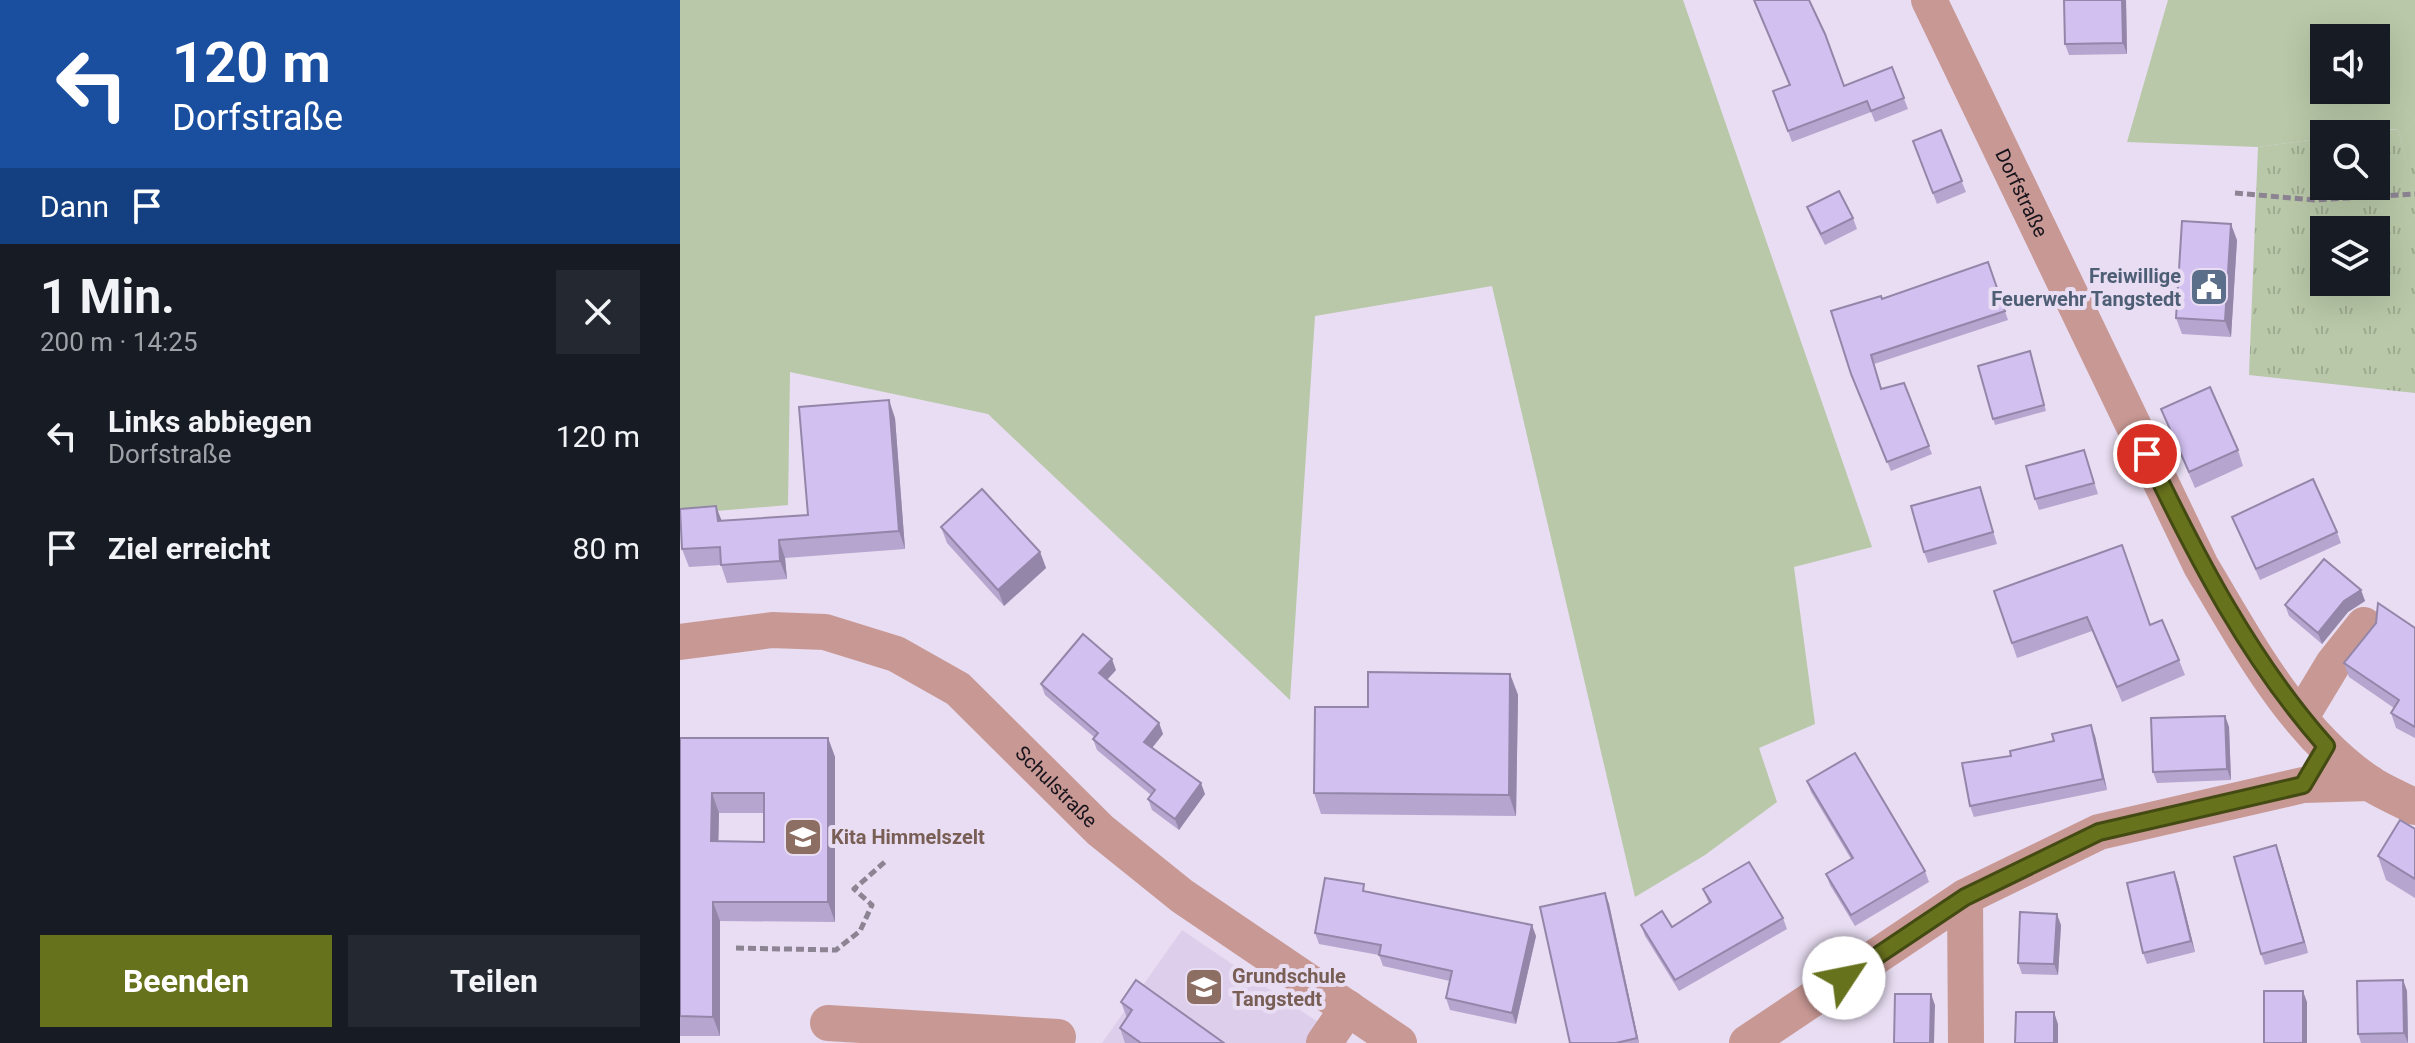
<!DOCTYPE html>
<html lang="de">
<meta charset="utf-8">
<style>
:root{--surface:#171b24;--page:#242831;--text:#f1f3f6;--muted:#9ea1a6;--accent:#67721c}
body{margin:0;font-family:Roboto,sans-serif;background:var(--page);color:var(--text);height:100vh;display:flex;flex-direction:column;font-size:30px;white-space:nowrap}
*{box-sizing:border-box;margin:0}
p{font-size:26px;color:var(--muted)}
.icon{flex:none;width:44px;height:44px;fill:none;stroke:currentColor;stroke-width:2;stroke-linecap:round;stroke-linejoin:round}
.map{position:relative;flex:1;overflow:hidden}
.side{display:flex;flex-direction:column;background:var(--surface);width:680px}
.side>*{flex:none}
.top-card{background:#1a4fa0;color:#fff;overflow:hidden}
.buttons{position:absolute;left:1630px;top:24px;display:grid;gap:16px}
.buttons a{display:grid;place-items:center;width:80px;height:80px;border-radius:0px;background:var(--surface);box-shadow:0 8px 32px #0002;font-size:40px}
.pin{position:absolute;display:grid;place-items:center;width:68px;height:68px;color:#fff;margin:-34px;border:4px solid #fff;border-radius:50%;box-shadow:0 2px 8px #0007}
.me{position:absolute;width:88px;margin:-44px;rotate:56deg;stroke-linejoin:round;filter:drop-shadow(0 0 6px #0008)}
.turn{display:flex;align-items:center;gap:28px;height:168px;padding:0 40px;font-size:36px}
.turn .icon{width:104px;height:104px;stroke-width:2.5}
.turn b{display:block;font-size:56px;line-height:68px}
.then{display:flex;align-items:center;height:76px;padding:0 40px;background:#0003;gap:16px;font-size:30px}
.round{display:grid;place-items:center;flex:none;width:84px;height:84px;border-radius:0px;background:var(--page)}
.headline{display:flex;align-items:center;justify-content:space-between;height:136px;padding:0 40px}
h1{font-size:48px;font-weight:700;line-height:60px}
.cta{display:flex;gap:16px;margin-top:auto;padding:16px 40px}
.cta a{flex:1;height:92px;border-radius:0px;background:var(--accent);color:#fff;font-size:32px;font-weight:700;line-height:92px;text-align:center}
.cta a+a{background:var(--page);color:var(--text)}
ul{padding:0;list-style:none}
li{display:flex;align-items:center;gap:24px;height:112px;padding:0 40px}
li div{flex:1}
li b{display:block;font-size:30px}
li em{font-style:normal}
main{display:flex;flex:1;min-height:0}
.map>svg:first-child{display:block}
</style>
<main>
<section class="side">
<div class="top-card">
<div class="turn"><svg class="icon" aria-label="left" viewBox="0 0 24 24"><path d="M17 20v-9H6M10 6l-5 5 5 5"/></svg><div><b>120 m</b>Dorfstraße</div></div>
<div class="then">Dann<svg class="icon" aria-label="arrive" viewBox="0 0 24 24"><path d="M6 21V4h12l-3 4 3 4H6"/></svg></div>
</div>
<div class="headline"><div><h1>1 Min.</h1><p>200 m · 14:25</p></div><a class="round"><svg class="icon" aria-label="close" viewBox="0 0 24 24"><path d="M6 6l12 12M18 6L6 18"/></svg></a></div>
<ul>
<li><svg class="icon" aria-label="left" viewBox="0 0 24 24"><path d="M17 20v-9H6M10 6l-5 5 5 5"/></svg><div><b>Links abbiegen</b><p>Dorfstraße</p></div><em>120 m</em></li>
<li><svg class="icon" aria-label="arrive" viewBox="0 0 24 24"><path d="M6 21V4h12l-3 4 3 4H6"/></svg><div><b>Ziel erreicht</b></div><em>80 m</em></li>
</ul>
<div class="cta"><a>Beenden</a><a>Teilen</a></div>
</section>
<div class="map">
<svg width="1735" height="1043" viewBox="0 0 1735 1043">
<defs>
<pattern id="park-tufts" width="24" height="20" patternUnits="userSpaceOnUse" patternTransform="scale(2)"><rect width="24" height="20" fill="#b8c8a8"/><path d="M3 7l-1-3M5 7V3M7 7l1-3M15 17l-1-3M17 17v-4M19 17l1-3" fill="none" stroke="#9dab90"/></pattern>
</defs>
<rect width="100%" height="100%" fill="#e8ddf2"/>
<path fill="#ddcfeb" d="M502,930L669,1043H422Z"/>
<g fill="#b8c8a8" fill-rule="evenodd">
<path d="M0,0H1003L1192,547L1114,567L1135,724L1079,748L1097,802L1025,855L955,897L812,286L635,316L610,700L308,414L110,372L108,505L0,514Z"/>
<path d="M1488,0H1735V165L1727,166L1718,129L1644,134V138L1578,147L1447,142ZM1644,38H1696V90H1644Z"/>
</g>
<path fill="url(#park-tufts)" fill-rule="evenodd" d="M1718,129L1727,165H1735V393L1569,375L1578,147L1644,138V186H1696V134H1677ZM1644,230H1696V282H1644Z"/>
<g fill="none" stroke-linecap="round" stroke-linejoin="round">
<g stroke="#8c8493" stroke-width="5" stroke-dasharray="8 4" stroke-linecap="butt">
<path d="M1555,193L1634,200L1735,194"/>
<path d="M56,948L156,950L180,931L192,905L174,889L207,860"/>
</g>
<g stroke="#c89894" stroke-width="36">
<path id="s1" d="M1249,0L1521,566C1567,643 1614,733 1691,784C1705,793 1721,799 1735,807"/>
<path id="s2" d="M0,642L92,630L145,632L216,654L278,689L420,830L502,896L719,1043"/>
<path d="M1621,717L1653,664L1684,625"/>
<path d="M1285,897L1286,1043"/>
<path d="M148,1023L378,1037"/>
<path d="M644,1043L668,1008"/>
<path d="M1067,1043L1285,897L1419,832L1623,785L1690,783"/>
</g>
</g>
<g fill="#b5a5cf" fill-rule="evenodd">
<path d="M1446,0L1447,54L1389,55L1385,44Z"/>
<path d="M1212,67L1228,109L1195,122L1191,112L1112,142L1093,91L1109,85L1164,86Z"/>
<path d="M1261,130L1286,192L1257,204L1233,141Z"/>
<path d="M1127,207L1173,218L1177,229L1145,245L1131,218Z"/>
<path d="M1557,240L1551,337L1502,334L1496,318Z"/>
<path d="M1308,262L1328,320L1194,364L1202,389L1224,383L1252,454L1211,471L1174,382L1202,299Z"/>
<path d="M1350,351L1366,411L1315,425L1298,366Z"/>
<path d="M1481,409L1558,450L1563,466L1515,488Z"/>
<path d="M215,418L225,549L105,558L107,579L47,583L41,565L9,567L2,549L42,521L128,515Z"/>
<path d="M1404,450L1418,494L1359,510L1355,499Z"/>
<path d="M1300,487L1317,544L1248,563L1244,552Z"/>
<path d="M1552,517L1657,532L1661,543L1580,580Z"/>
<path d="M261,527L360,552L366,568L324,606L267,543Z"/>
<path d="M1681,590L1685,601L1668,612L1642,644L1609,616L1605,605Z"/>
<path d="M1314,591L1470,625L1499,660L1505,675L1442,702L1412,631L1337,658Z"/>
<path d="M1735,628V738L1716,728L1711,713L1714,708L1669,677L1664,663Z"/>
<path d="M436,670L427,680L479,723L483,734L472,748L525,794L499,830L472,810L468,799L471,795L417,750L413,739L414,737L365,695L361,684Z"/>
<path d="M830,674L838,695L836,816L641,814L634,793L688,707Z"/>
<path d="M1545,716L1549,727L1551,780L1477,783L1473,772Z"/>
<path d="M1411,725L1415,736L1427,790L1294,817L1290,806L1331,756L1374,741Z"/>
<path d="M0,738H148L155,757V922L40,921V1036H0ZM39,813H84V842L38,841Z"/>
<path d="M1127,781L1245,871L1249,882L1175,926L1150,885L1146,874L1171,859L1131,792Z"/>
<path d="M1735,829V898L1706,880L1698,856Z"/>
<path d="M1600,856L1628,953L1585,965L1581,954Z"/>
<path d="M1494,872L1498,883L1515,952L1467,964L1463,953Z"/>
<path d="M1023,889L1103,918L1107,929L999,991L965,936L961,925L992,927L1029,904Z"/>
<path d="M687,891L856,936L836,1024L770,1010L766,998L770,981L703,966L699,955L639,944L635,933Z"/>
<path d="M925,893L929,904L959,1043H890Z"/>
<path d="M1381,925L1378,975L1342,974L1338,963Z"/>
<path d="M1723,980L1727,991L1728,1043H1681L1678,1034Z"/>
<path d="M441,1002L544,1043H445L440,1028L447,1018Z"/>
</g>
<g fill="#9386a9">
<path d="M1442,0H1446L1447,54L1443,43Z"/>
<path d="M1551,224L1557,240L1551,337L1545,321Z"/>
<path d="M209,400L215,418L225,549L219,531Z"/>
<path d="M36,506L43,524L38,521Z"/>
<path d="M99,540L105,558L107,579L100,561Z"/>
<path d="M360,552L366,568L324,606L318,590Z"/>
<path d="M1681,590L1685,601L1668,612L1642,644L1638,633L1664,601Z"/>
<path d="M432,659L436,670L423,684L419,673Z"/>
<path d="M830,674L838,695L836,816L829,795Z"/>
<path d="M1545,716L1549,727L1551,780L1547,769Z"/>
<path d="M479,723L483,734L468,753L464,742Z"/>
<path d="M1411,725L1415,736L1427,790L1423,779Z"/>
<path d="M148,738L155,757V922L148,902Z"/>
<path d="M521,783L525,794L499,830L495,819Z"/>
<path d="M32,793L39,813L38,861L31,841Z"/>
<path d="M1596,845L1600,856L1628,953L1624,942Z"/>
<path d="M1494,872L1498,883L1515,952L1511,941Z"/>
<path d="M925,893L929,904L959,1043L957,1038Z"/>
<path d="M33,902L40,921V1036L33,1017Z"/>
<path d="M1377,914L1381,925L1378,975L1374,964Z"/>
<path d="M852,925L856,936L836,1024L832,1013Z"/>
<path d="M1723,980L1727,991L1728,1043L1724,1033Z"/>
<path d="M1623,991L1627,1002V1043H1623Z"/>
<path d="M1251,994L1255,1005L1254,1043H1250Z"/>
<path d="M1374,1012L1378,1024V1043H1374Z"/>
</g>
<g fill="#d2c0f1" stroke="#9386a9" stroke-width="2" fill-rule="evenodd">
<path d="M1074,0H1129L1145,34L1164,86L1212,67L1224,98L1191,111L1187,101L1108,131L1093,91L1110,85Z"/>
<path d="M1384,0H1442L1443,43L1385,44Z"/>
<path d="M1261,130L1282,181L1253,193L1233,141Z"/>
<path d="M1159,191L1173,218L1141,234L1127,207Z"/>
<path d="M1502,221L1551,224L1545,321L1496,318Z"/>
<path d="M1308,262L1325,311L1191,355L1201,389L1224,383L1249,446L1207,462L1171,374L1151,311L1201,296L1202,299Z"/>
<path d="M1350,351L1364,405L1313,419L1298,366Z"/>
<path d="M1530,387L1558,450L1509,472L1481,409Z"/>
<path d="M209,400L219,531L99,540L100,561L41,565L40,547L2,549L0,509L36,506L38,521L128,515L119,407Z"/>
<path d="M1404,450L1414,483L1355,499L1346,466Z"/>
<path d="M1633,479L1657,532L1576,569L1552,517Z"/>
<path d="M1300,487L1313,532L1244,552L1231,506Z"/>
<path d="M302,489L360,552L318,590L261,527Z"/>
<path d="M1442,545L1470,625L1482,620L1499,660L1437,687L1407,617L1332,643L1314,591Z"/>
<path d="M1644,559L1681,590L1664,601L1638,633L1605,605Z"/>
<path d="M1698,603L1735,628V727L1711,713L1719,700L1664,663L1696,623Z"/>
<path d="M403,634L432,659L419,673L479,723L464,742L521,783L495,819L468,799L475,790L413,739L418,733L361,684Z"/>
<path d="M688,672L830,674L829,795L634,793L635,707H688Z"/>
<path d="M1545,716L1547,769L1473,772L1471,718Z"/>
<path d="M1411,725L1423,779L1290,806L1282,763L1331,756L1330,751L1374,741L1372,734Z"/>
<path d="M0,738H148V902H33V1017L0,1016ZM32,793H84V842L31,841Z"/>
<path d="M1175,753L1245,871L1171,915L1146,874L1173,858L1127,781Z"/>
<path d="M1720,820L1735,829V879L1698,856Z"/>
<path d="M1596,845L1624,942L1581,954L1554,857Z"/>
<path d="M1069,862L1103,918L995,980L961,925L982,911L992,927L1031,902L1023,889Z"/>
<path d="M1494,872L1511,941L1463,953L1447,883Z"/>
<path d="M645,878L684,884L683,891L852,925L832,1013L766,998L772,971L699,955L701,945L635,933Z"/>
<path d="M925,893L957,1038L936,1043H890L860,907Z"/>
<path d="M1340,912L1377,914L1374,964L1338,963Z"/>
<path d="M456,980L544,1043H461L440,1028L452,1010L441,1002Z"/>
<path d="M1723,980L1724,1033L1678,1034L1677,981Z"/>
<rect x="1584" y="991" width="39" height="52"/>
<path d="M1215,994H1251L1250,1043H1214Z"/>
<path d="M1336,1012H1374V1043H1335Z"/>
</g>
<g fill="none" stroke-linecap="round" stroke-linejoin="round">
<defs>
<path id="route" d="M1164,978L1285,897L1419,832L1623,785L1646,746C1569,659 1517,558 1467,454"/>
</defs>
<use href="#route" stroke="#434a12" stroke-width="20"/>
<use href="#route" stroke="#67721c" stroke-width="14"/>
</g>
<defs>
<symbol id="civic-square" viewBox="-11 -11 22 22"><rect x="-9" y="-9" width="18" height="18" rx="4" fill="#5c6f8a" stroke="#e8ddf2"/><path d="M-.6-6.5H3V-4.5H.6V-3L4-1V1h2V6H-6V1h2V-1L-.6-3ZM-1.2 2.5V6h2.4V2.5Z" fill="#fff"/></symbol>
<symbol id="school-square" viewBox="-11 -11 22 22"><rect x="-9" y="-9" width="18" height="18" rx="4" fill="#8d6e63" stroke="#e8ddf2"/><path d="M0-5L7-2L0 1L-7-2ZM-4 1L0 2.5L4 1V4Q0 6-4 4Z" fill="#fff"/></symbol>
</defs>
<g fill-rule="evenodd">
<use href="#civic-square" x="1507" y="265" width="44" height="44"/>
<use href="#school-square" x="101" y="815" width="44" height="44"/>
<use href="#school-square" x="502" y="965" width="44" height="44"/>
</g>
<g text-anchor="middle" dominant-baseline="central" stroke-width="8" stroke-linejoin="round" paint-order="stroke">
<g font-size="20" fill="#18141c" stroke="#e8ddf2">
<text stroke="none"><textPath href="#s1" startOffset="214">Dorfstraße</textPath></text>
<text stroke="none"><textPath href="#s2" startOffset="430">Schulstraße</textPath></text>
</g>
<g font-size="20" font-weight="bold" fill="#4e5e75" stroke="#e8ddf2" text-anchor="end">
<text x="1501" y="276">Freiwillige<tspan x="1501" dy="23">Feuerwehr Tangstedt</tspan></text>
</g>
<g font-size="20" font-weight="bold" fill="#785e54" stroke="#e8ddf2" text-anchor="start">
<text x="151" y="837">Kita Himmelszelt</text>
<text x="552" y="976">Grundschule<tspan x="552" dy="23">Tangstedt</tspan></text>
</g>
</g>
</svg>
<div class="buttons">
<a><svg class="icon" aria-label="sound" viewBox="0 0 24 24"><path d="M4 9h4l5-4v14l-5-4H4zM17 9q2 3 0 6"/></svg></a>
<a><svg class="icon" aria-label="search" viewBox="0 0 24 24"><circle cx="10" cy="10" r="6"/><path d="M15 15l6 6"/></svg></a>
<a><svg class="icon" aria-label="layers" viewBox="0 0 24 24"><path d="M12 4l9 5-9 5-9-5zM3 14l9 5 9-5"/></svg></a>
</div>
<div class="pin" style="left:1467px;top:454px;background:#d93025"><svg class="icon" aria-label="arrive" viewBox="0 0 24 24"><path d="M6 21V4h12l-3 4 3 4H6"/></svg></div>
<svg class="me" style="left:1164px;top:978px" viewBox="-20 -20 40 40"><circle r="19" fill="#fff"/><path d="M0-13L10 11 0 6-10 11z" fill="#67721c"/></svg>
</div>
</main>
